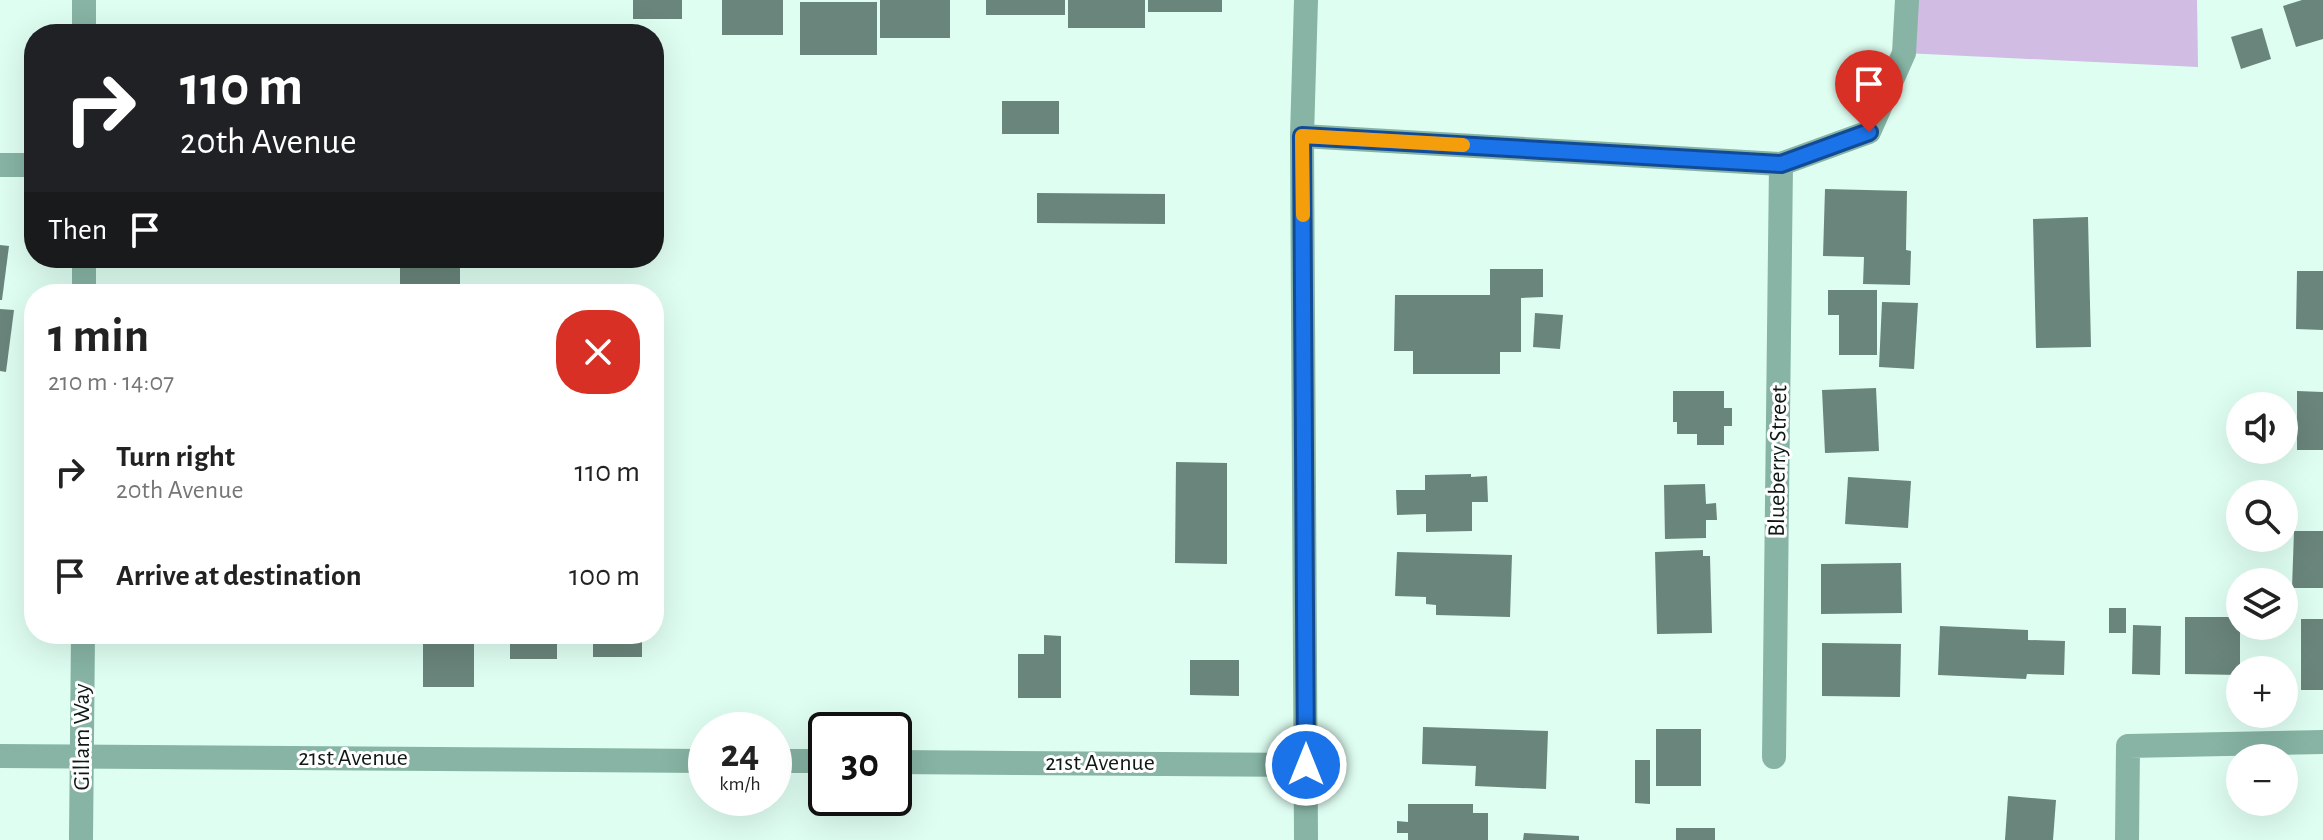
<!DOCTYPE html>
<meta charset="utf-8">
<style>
:root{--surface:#fff;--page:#f6f6f6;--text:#222;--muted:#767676}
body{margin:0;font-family:"Alegreya Sans",sans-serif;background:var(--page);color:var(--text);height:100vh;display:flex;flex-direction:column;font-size:30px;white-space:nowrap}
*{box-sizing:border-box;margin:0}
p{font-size:26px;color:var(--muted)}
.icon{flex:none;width:44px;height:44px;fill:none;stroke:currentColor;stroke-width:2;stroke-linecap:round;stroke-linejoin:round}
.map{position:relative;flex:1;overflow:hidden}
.panel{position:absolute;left:24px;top:284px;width:640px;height:360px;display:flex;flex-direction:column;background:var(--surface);border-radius:32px;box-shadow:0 8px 32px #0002}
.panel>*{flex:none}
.guide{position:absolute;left:24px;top:24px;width:640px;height:244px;border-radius:32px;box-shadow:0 8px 32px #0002;background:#202124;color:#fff;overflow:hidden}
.controls{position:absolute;left:2226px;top:392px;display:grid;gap:16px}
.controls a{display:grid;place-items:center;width:72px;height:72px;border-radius:50%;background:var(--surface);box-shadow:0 8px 32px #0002;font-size:40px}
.speed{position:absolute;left:688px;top:712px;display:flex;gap:16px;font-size:40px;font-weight:700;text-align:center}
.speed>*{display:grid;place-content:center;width:104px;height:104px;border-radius:50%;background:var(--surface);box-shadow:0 8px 32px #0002;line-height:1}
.speed small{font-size:20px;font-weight:400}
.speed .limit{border:4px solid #111;border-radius:12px;background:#fff;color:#111}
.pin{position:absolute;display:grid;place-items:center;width:68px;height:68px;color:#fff;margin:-82px -34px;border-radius:50% 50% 50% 0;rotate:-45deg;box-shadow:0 0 8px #0007}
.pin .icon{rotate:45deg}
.me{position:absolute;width:88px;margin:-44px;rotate:0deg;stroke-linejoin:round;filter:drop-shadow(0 0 6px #0008)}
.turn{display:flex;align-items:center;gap:28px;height:168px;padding:0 24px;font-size:36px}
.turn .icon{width:104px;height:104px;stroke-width:2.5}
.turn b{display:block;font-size:56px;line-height:68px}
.then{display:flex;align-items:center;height:76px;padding:0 24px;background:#0003;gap:16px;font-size:30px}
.round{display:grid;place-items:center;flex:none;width:84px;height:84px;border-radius:32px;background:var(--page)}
.summary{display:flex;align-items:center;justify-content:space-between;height:136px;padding:0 24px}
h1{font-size:48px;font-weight:700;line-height:60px}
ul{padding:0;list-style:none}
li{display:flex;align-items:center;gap:24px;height:104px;padding:0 24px}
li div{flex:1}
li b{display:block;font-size:30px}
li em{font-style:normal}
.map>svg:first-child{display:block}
</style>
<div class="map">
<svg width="2323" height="840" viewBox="0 0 2323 840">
<rect width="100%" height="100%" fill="#dffef2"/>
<path fill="#d1bce3" d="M1907,0H2197L2198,67L1904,53Z"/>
<g fill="#6a857b">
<rect x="633" y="0" width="49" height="19"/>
<rect x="722" y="0" width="61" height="35"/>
<rect x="880" y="0" width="70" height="38"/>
<rect x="986" y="0" width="79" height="15"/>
<rect x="1068" y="0" width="77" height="28"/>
<rect x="1148" y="0" width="74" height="12"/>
<path d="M2302,0H2323V39L2296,47L2283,6Z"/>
<rect x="800" y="2" width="77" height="53"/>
<path d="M2262,28L2271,59L2241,69L2231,37Z"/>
<rect x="1002" y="101" width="57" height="33"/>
<path d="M1825,189L1907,191L1906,250L1911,251L1910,285L1863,284L1864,257L1823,256Z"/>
<path d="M1037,193L1165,194V224L1037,223Z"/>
<path d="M2088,217L2091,347L2036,348L2033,219Z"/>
<path d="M0,245L9,246L2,300H0Z"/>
<rect x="400" y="258" width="60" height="36"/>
<path d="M1490,269H1543V297L1521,298V352H1500V374H1413V351H1394L1395,295H1490Z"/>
<path d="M2297,271H2323V330L2296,329Z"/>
<path d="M1828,290H1877V355H1839V315H1828Z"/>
<path d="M1882,302L1918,303L1914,369L1879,367Z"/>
<path d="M0,309L14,310L6,372L0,371Z"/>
<path d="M1535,313L1563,315L1560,349L1533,347Z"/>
<path d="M1876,388L1879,451L1825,453L1822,390Z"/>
<path d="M1673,391H1724V408H1732V426H1724V445H1697V434H1677V422H1673Z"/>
<path d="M2297,391L2323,392V450H2297Z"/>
<path d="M1176,462L1227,463V564L1175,563Z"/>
<path d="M1471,474V477L1487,476L1488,502H1472V531L1426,532V514L1397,515L1396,490H1425V475Z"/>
<path d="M1848,477L1911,481L1908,528L1845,524Z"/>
<path d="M1705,484L1706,504L1716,503L1717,520H1706V538L1665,539L1664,485Z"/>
<path d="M2294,531H2323V588H2292Z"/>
<path d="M1703,550V556H1710L1712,633L1657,634L1655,552Z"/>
<path d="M1397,552L1512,555L1510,617L1436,615V605L1426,604V597L1395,596Z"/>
<path d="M1901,563L1902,613L1821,614V564Z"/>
<rect x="2109" y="608" width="17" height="25"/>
<path d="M2185,617H2240V675L2185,674Z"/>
<rect x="2301" y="619" width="22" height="71"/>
<path d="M2133,625L2161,626L2160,675L2132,674Z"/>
<path d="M1940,626L2028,630V640L2065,641L2064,675L2027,674L2026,679L1938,675Z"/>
<rect x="423" y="634" width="51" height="53"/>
<rect x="510" y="634" width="47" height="25"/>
<rect x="593" y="634" width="49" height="23"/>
<path d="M1044,635L1061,636V698H1018V654H1044Z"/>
<path d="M1822,643L1901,644L1900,697L1822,696Z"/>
<path d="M1190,660H1239V696L1190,695Z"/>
<path d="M1423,727L1548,731L1546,789L1475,786L1476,766L1422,764Z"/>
<rect x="1656" y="729" width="45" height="57"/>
<path d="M1635,760H1650V804L1635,803Z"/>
<path d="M2008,796L2056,800L2053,840H2005Z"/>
<path d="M1408,804H1473V813H1488V840H1408V833H1397V821L1408,822Z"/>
<rect x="1676" y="828" width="39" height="12"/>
<path d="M1524,833L1579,836V840H1523Z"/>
</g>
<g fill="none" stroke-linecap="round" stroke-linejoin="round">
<g stroke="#87b4a4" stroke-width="24">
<path d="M84,0V34"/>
<path d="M1306,0L1302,136L1306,840"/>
<path d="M1302,136L1781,164L1869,132L1904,53L1907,0"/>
<path d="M0,165H34"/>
<path d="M84,294V258"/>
<path d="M0,756L706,761"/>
<path d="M1774,757L1781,164"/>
<path d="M774,761H826"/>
<path d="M894,762L1306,765"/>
<path d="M81,840L83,634"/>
<path d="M2127,840L2128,746L2323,742"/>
</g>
</g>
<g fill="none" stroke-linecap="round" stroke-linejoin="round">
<defs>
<path id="route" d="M1306,765L1302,136L1781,164L1869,132"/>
</defs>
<use href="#route" stroke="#114b97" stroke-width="20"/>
<use href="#route" stroke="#1a73e8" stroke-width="14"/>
<path stroke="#f59e0b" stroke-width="14" d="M1303,215L1302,136L1463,145"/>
</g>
<g text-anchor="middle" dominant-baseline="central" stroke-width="6" stroke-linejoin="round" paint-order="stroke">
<g font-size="24" fill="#0e1916" stroke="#fff">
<text transform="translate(1778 461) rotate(-89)">Blueberry Street</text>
<text transform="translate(82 737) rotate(-90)">Gillam Way</text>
<text x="353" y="758">21st Avenue</text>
<text x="1100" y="763">21st Avenue</text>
</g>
</g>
</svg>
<div class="controls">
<a><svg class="icon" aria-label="sound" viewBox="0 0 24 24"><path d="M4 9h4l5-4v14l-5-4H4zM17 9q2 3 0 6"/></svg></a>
<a><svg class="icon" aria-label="search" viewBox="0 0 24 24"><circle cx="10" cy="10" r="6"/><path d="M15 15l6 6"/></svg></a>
<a><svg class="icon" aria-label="layers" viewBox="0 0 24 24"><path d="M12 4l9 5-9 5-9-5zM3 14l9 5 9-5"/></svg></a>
<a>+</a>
<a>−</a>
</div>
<div class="speed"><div>24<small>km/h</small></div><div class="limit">30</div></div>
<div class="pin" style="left:1869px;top:132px;background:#d93025"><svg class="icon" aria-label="arrive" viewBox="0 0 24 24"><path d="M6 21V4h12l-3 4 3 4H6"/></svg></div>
<svg class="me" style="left:1306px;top:765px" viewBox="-20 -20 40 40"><circle r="17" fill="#1a73e8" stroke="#fff" stroke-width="3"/><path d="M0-11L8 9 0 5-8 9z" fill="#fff"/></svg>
<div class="guide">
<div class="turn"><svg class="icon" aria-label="right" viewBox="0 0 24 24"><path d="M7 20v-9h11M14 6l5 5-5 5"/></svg><div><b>110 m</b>20th Avenue</div></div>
<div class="then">Then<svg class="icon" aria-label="arrive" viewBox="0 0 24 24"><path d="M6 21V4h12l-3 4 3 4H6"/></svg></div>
</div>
<section class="panel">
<div class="summary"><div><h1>1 min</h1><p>210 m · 14:07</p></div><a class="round" style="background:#d93025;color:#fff"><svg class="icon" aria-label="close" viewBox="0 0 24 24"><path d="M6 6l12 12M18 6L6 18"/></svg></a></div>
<ul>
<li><svg class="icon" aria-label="right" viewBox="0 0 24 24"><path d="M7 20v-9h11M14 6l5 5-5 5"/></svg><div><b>Turn right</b><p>20th Avenue</p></div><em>110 m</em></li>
<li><svg class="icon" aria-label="arrive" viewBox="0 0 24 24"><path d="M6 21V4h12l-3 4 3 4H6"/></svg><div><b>Arrive at destination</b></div><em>100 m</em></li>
</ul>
</section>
</div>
